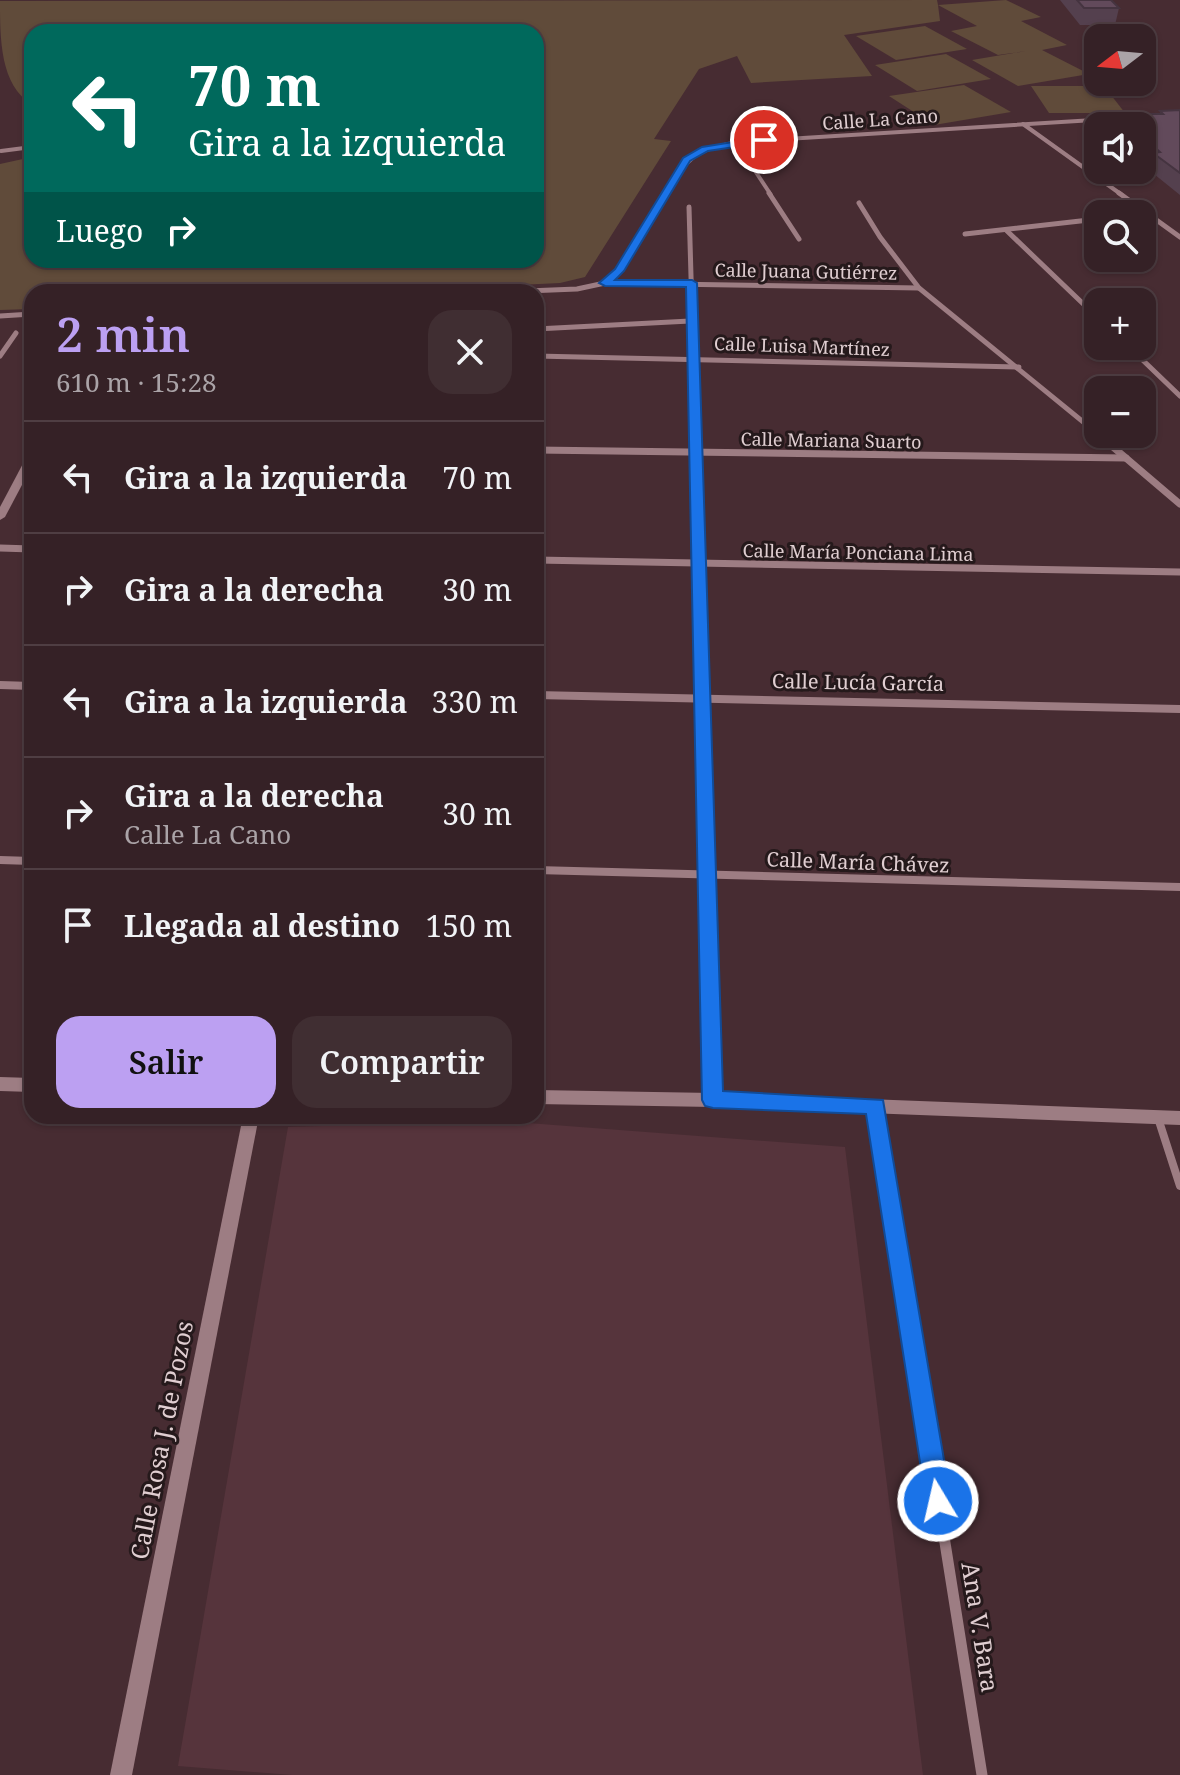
<!DOCTYPE html>
<html lang="es">
<meta charset="utf-8">
<style>
:root{--surface:#352126;--page:#402e32;--text:#f1f3f6;--muted:#aaa3a7;--line:#4f3e43;--accent:#bca0f2}
body{margin:0;font-family:"Noto Serif",serif;background:var(--page);color:var(--text);height:100vh;display:flex;flex-direction:column;font-size:30px;white-space:nowrap}
*{box-sizing:border-box;margin:0}
p{font-size:26px;color:var(--muted)}
.icon{flex:none;width:44px;height:44px;fill:none;stroke:currentColor;stroke-width:2;stroke-linecap:round;stroke-linejoin:round}
.map{position:relative;flex:1;overflow:hidden}
.details{position:absolute;left:24px;top:284px;width:520px;height:840px;display:flex;flex-direction:column;background:var(--surface);border-radius:24px;box-shadow:0 2px 6px #0004,0 0 0 2px var(--line)}
.details>*{flex:none}
.hud{position:absolute;left:24px;top:24px;width:520px;height:244px;border-radius:24px;box-shadow:0 2px 6px #0004,0 0 0 2px var(--line);background:#00695c;color:#fff;overflow:hidden}
.needle{width:52px;rotate:254deg}
.fabs{position:absolute;left:1084px;top:24px;display:grid;gap:16px}
.fabs a{display:grid;place-items:center;width:72px;height:72px;border-radius:16px;background:var(--surface);box-shadow:0 2px 6px #0004,0 0 0 2px var(--line);font-size:40px}
.pin{position:absolute;display:grid;place-items:center;width:68px;height:68px;color:#fff;margin:-34px;border:4px solid #fff;border-radius:50%;box-shadow:0 2px 8px #0007}
.me{position:absolute;width:88px;margin:-44px;rotate:351deg;stroke-linejoin:round;filter:drop-shadow(0 0 6px #0008)}
.turn{display:flex;align-items:center;gap:28px;height:168px;padding:0 32px;font-size:36px}
.turn .icon{width:104px;height:104px;stroke-width:2.5}
.turn b{display:block;font-size:56px;line-height:68px}
.then{display:flex;align-items:center;height:76px;padding:0 32px;background:#0003;gap:16px;font-size:30px}
.round{display:grid;place-items:center;flex:none;width:84px;height:84px;border-radius:24px;background:var(--page)}
.headline{display:flex;align-items:center;justify-content:space-between;height:136px;padding:0 32px}
h1{font-size:48px;font-weight:600;line-height:60px;color:var(--accent)}
.cta{display:flex;gap:16px;margin-top:auto;padding:16px 32px}
.cta a{flex:1;height:92px;border-radius:24px;background:var(--accent);color:#111;font-size:32px;font-weight:600;line-height:92px;text-align:center}
.cta a+a{background:var(--page);color:var(--text)}
ul{padding:0;list-style:none}
li{display:flex;align-items:center;gap:24px;height:112px;padding:0 32px;border-top:2px solid var(--line)}
li div{flex:1}
li b{display:block;font-size:30px}
li em{font-style:normal}
.map>svg:first-child{display:block}
</style>
<div class="map">
<svg width="1180" height="1775" viewBox="0 0 1180 1775">
<rect width="100%" height="100%" fill="#472c32"/>
<path fill="#56343c" d="M501,1121L845,1147L923,1775H292L178,1766L288,1127Z"/>
<g fill="#604b3a">
<path d="M937,0L938,5L1006,0L1041,17L1021,21L1067,45L1042,50L1089,74L1018,86L972,60L1026,51L998,55L951,31L977,26L938,5L940,21L844,35L872,76L751,83L737,56L699,69L654,139L671,141L585,277L560,283L369,292H32V309L0,310V164L32,157V260H536V32H32V104C0,86 0,38 0,1Z"/>
<path d="M925,26L967,49L896,60L856,36Z"/>
<path d="M946,54L991,79L917,91L875,65Z"/>
<path d="M964,85L1011,112L934,125L889,96Z"/>
<path d="M1031,86H1104L1125,113H1049Z"/>
</g>
<g fill="none" stroke-linecap="round" stroke-linejoin="round">
<g stroke="#9d7d83" stroke-width="4">
<path d="M1023,124L1122,195"/>
<path d="M736,142L771,195"/>
<path d="M1,151L32,147"/>
<path d="M665,195C689,157 691,152 736,142L1127,118"/>
</g>
<g stroke="#9d7d83" stroke-width="5">
<path d="M769,193L799,239"/>
<path d="M1119,193L1180,237"/>
<path d="M859,203L880,237L919,288L1098,434"/>
<path d="M689,207L696,449"/>
<path d="M1006,230L1098,318"/>
<path d="M965,234L1098,219"/>
<path d="M605,283L619,271L667,193"/>
<path d="M504,292L577,289L605,283L919,288"/>
<path d="M0,316L32,314"/>
<path d="M536,329L690,321"/>
<path d="M1128,346L1180,396"/>
<path d="M0,356L16,333"/>
<path d="M536,356L1019,367"/>
<path d="M1098,434L1116,449"/>
</g>
<g stroke="#9d7d83" stroke-width="7">
<path d="M695,447L704,780"/>
<path d="M1113,447L1180,504"/>
<path d="M536,450L1126,458"/>
<path d="M0,548L32,549"/>
<path d="M536,560L1180,572"/>
</g>
<g stroke="#9d7d83" stroke-width="8">
<path d="M704,778L713,1100"/>
<path d="M0,860L32,861"/>
<path d="M536,870L1180,887"/>
<path d="M875,1106L892,1212"/>
<path d="M1158,1118L1180,1186"/>
</g>
<path stroke="#9d7d83" stroke-width="11" d="M892,1210L982,1775"/>
<g fill="#9d7d83" fill-rule="evenodd">
<path d="M32,453V466L5,517L0,520V507L27,456Z"/>
<path d="M0,681L32,682V690L0,689Z"/>
<path d="M536,691L1180,705V713L536,699Z"/>
<path d="M0,1077L32,1078V1092L0,1091Z"/>
<path d="M536,1090L713,1093L1180,1111V1125L713,1107L536,1104Z"/>
<path d="M243,1116H259L132,1775H110Z"/>
</g>
</g>
<g fill="#54404e">
<path d="M1060,0H1111L1119,8L1115,25H1080Z"/>
<path d="M1180,110V195L1149,170L1150,165L1142,157V126H1117L1120,114H1160V111Z"/>
</g>
<g fill="#624a5b" stroke="#453440" stroke-width="2">
<path d="M1077,0H1111L1119,8H1084Z"/>
<path d="M1180,110V173L1153,153L1160,152L1142,136V126H1132L1120,114H1163L1160,111Z"/>
</g>
<path fill="#1a73e8" stroke="#114b97" stroke-width="2" d="M764,137L768,142L708,151L690,161L624,271L615,280H692L697,283L723,1091L883,1100L951,1501L947,1510L938,1514L929,1510L926,1501L866,1114L713,1108L705,1106L702,1100L686,287L605,286L599,283L615,269L683,158L702,147Z"/>
<g text-anchor="middle" dominant-baseline="central" stroke-width="6" stroke-linejoin="round" paint-order="stroke">
<g font-size="18" fill="#e0ced1" stroke="#25191b">
<text transform="translate(880 119) rotate(-4)">Calle La Cano</text>
<text transform="translate(806 271) rotate(1)">Calle Juana Gutiérrez</text>
<text transform="translate(802 346) rotate(2)">Calle Luisa Martínez</text>
<text transform="translate(831 440) rotate(1)">Calle Mariana Suarto</text>
<text transform="translate(858 552) rotate(1)">Calle María Ponciana Lima</text>
</g>
<g font-size="20" fill="#e0ced1" stroke="#25191b">
<text transform="translate(858 682) rotate(1)">Calle Lucía García</text>
<text transform="translate(858 862) rotate(2)">Calle María Chávez</text>
</g>
<g font-size="24" fill="#e0ced1" stroke="#25191b">
<text transform="translate(161 1440) rotate(-79)">Calle Rosa J. de Pozos</text>
<text transform="translate(981 1627) rotate(81)">Ana V. Bara</text>
</g>
</g>
</svg>
<div class="fabs">
<a><svg class="needle" viewBox="-14 -14 28 28"><path d="M0-13l5 13h-10z" fill="#e53935"/><path d="M0 13l5-13h-10z" fill="#aaa3a7"/></svg></a>
<a><svg class="icon" aria-label="sound" viewBox="0 0 24 24"><path d="M4 9h4l5-4v14l-5-4H4zM17 9q2 3 0 6"/></svg></a>
<a><svg class="icon" aria-label="search" viewBox="0 0 24 24"><circle cx="10" cy="10" r="6"/><path d="M15 15l6 6"/></svg></a>
<a>+</a>
<a>−</a>
</div>
<div class="pin" style="left:764px;top:140px;background:#d93025"><svg class="icon" aria-label="arrive" viewBox="0 0 24 24"><path d="M6 21V4h12l-3 4 3 4H6"/></svg></div>
<svg class="me" style="left:938px;top:1501px" viewBox="-20 -20 40 40"><circle r="17" fill="#1a73e8" stroke="#fff" stroke-width="3"/><path d="M0-11L8 9 0 5-8 9z" fill="#fff"/></svg>
<div class="hud">
<div class="turn"><svg class="icon" aria-label="left" viewBox="0 0 24 24"><path d="M17 20v-9H6M10 6l-5 5 5 5"/></svg><div><b>70 m</b>Gira a la izquierda</div></div>
<div class="then">Luego<svg class="icon" aria-label="right" viewBox="0 0 24 24"><path d="M7 20v-9h11M14 6l5 5-5 5"/></svg></div>
</div>
<section class="details">
<div class="headline"><div><h1>2 min</h1><p>610 m · 15:28</p></div><a class="round"><svg class="icon" aria-label="close" viewBox="0 0 24 24"><path d="M6 6l12 12M18 6L6 18"/></svg></a></div>
<ul>
<li><svg class="icon" aria-label="left" viewBox="0 0 24 24"><path d="M17 20v-9H6M10 6l-5 5 5 5"/></svg><div><b>Gira a la izquierda</b></div><em>70 m</em></li>
<li><svg class="icon" aria-label="right" viewBox="0 0 24 24"><path d="M7 20v-9h11M14 6l5 5-5 5"/></svg><div><b>Gira a la derecha</b></div><em>30 m</em></li>
<li><svg class="icon" aria-label="left" viewBox="0 0 24 24"><path d="M17 20v-9H6M10 6l-5 5 5 5"/></svg><div><b>Gira a la izquierda</b></div><em>330 m</em></li>
<li><svg class="icon" aria-label="right" viewBox="0 0 24 24"><path d="M7 20v-9h11M14 6l5 5-5 5"/></svg><div><b>Gira a la derecha</b><p>Calle La Cano</p></div><em>30 m</em></li>
<li><svg class="icon" aria-label="arrive" viewBox="0 0 24 24"><path d="M6 21V4h12l-3 4 3 4H6"/></svg><div><b>Llegada al destino</b></div><em>150 m</em></li>
</ul>
<div class="cta"><a>Salir</a><a>Compartir</a></div>
</section>
</div>
